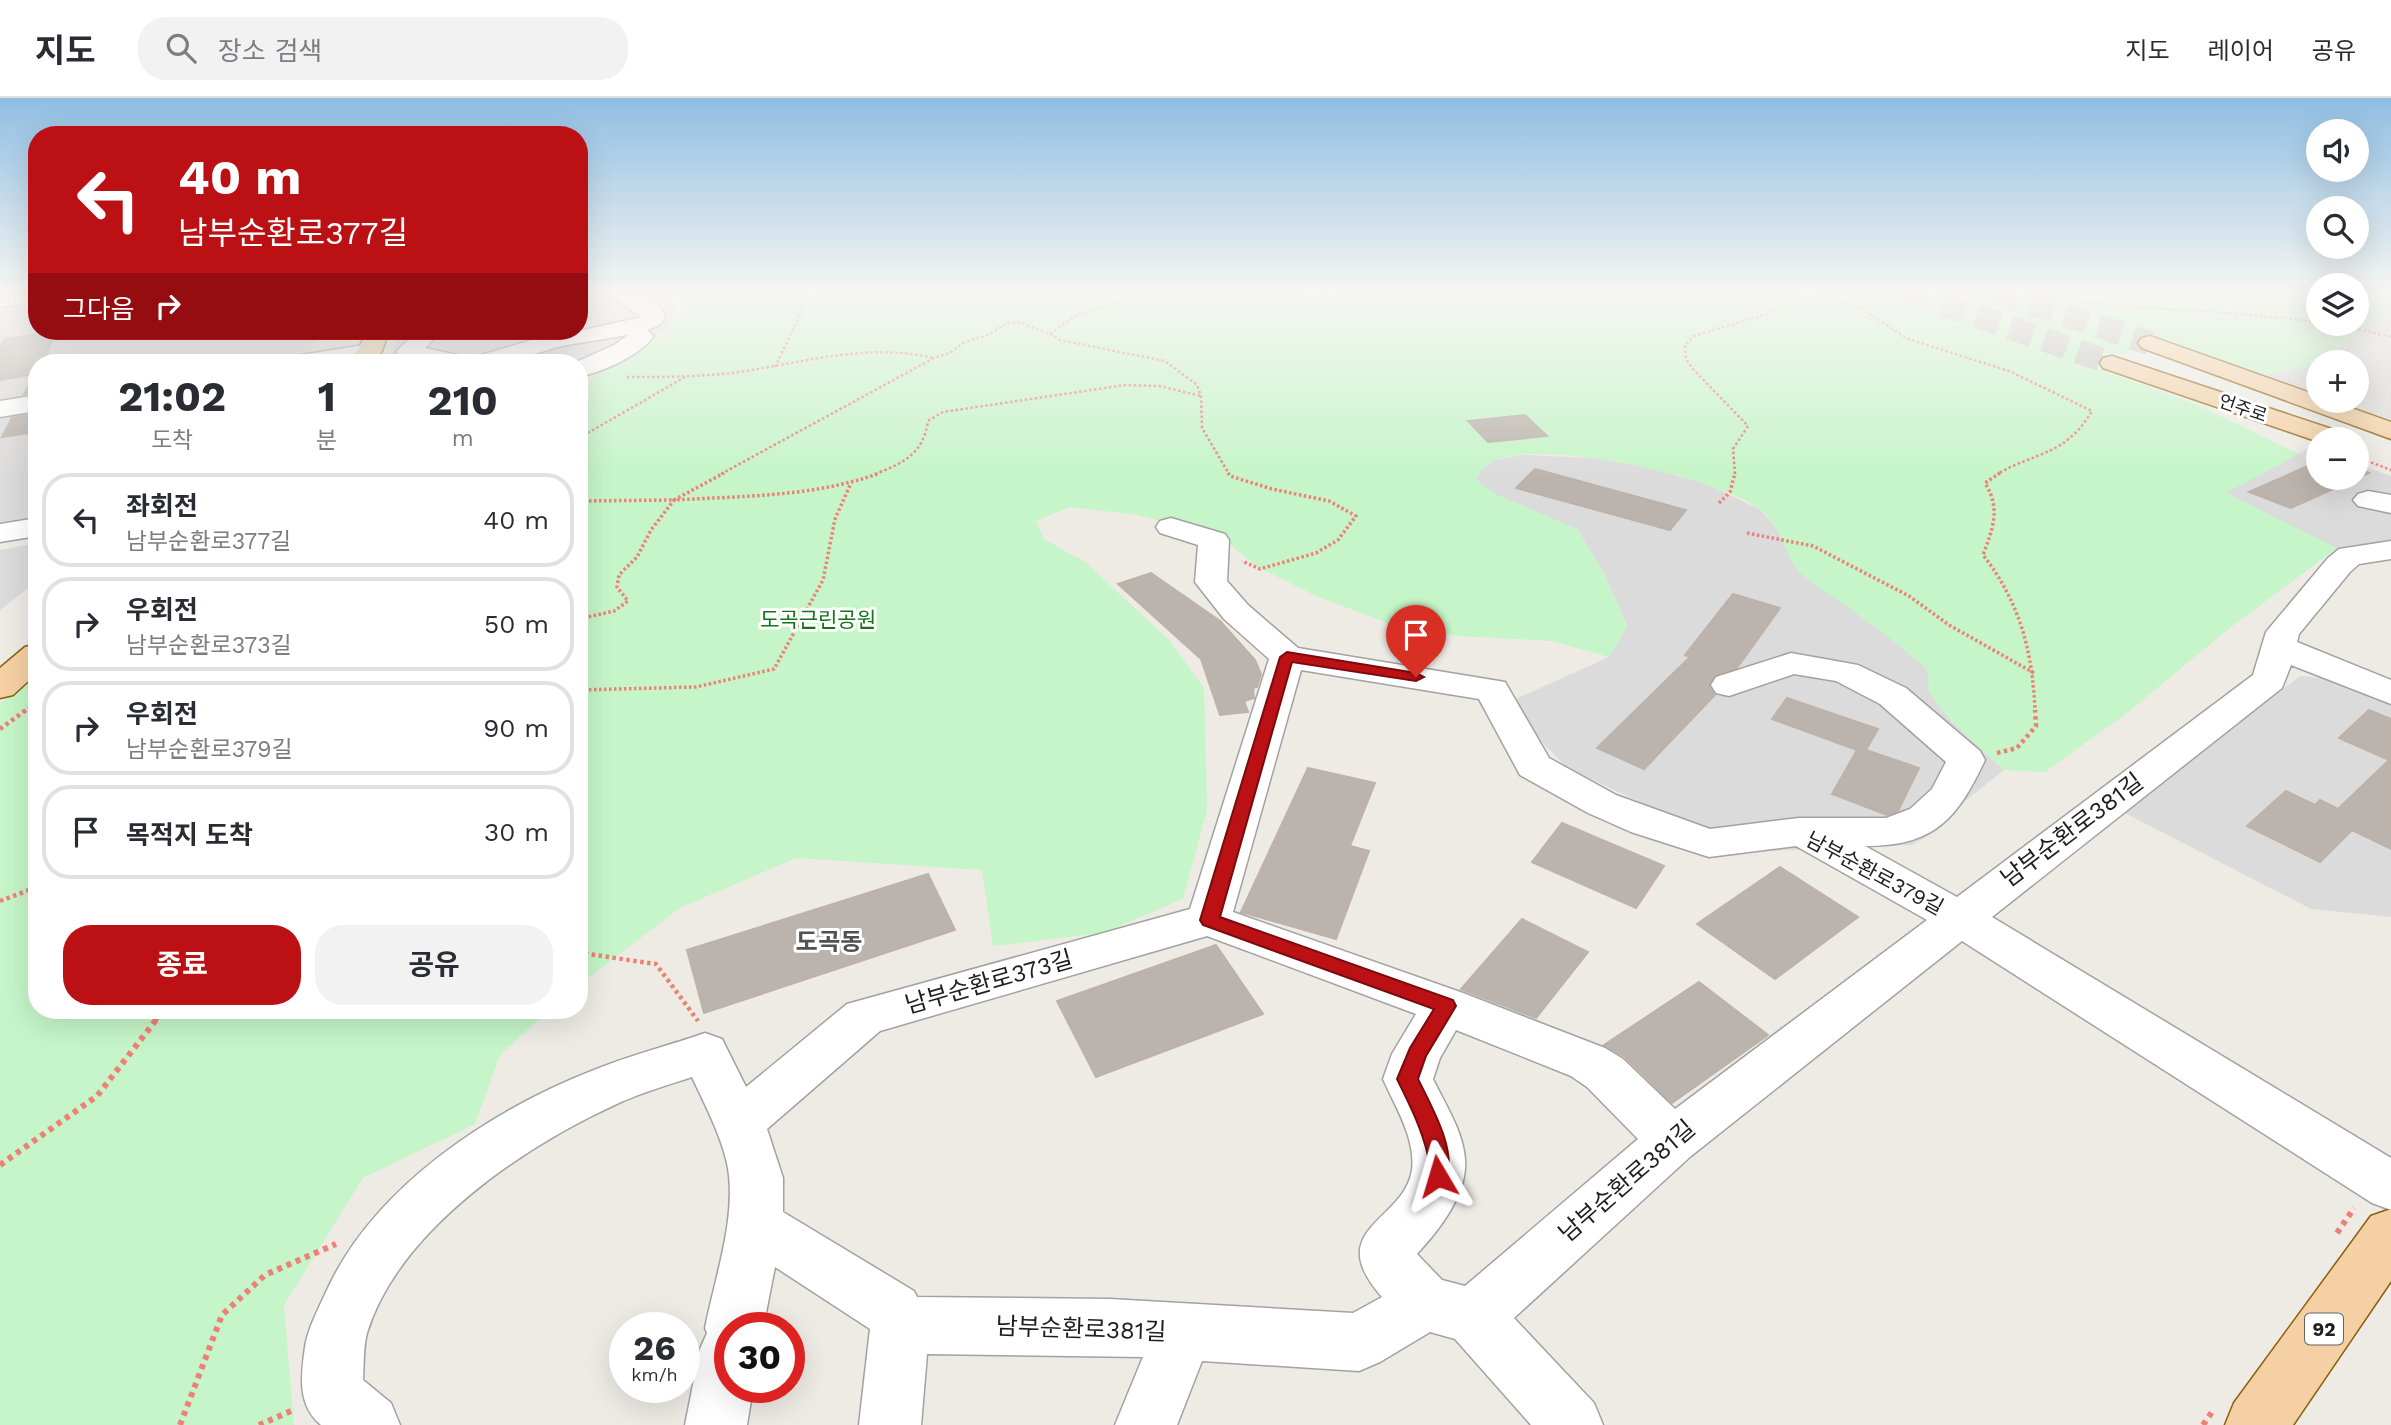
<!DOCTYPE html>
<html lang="ko">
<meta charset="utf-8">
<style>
:root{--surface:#fff;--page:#f2f2f3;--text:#2b2b33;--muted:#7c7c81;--line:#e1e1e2;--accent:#bb1114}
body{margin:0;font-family:"Work Sans","Noto Sans KR",sans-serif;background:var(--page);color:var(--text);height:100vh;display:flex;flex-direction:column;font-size:26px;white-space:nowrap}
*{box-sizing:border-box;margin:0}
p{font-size:23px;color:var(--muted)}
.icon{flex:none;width:38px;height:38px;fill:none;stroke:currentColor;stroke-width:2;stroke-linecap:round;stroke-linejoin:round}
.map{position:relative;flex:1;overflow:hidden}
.panel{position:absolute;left:28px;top:256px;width:560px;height:665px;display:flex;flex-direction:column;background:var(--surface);border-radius:28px;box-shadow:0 7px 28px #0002}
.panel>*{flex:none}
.guide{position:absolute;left:28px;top:28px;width:560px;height:214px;border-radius:28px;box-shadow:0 7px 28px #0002;background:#bb1114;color:#fff;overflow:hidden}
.controls{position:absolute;left:2306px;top:21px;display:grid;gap:14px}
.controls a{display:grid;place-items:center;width:63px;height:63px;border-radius:50%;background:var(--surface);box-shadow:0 7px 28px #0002;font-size:35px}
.speed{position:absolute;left:609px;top:1214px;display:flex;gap:14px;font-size:35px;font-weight:700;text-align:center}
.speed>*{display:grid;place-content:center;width:91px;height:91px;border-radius:50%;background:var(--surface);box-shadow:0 7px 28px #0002;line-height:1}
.speed small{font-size:18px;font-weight:400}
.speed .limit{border:10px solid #d22;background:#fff;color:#111}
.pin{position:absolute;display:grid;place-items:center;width:60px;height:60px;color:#fff;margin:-72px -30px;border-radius:50% 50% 50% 0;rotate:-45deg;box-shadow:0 0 7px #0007}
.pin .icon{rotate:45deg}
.me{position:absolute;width:77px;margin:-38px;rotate:353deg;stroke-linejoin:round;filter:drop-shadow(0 0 5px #0008)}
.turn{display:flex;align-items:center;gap:24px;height:147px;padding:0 35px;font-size:32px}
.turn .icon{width:91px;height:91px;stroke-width:2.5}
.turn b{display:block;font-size:49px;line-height:60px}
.then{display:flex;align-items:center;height:66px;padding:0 35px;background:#0003;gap:14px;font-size:26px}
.eta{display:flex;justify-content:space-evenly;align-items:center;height:119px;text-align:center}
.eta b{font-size:42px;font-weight:700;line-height:49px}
.button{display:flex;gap:14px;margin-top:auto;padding:14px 35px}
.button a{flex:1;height:80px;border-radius:28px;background:var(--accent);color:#fff;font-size:28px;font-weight:700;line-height:80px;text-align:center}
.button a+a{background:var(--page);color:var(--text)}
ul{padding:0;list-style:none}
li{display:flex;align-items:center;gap:21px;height:94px;margin:0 14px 10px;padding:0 21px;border:4px solid var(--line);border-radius:28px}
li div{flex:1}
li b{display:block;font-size:26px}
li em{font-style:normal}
header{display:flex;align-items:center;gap:42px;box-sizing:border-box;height:98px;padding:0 35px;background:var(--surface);border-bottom:2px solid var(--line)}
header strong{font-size:33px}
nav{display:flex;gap:38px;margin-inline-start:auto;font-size:24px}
.search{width:490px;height:63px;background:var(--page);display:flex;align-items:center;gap:18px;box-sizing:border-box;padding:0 24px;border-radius:28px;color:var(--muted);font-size:26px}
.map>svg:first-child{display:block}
</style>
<header>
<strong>지도</strong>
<div class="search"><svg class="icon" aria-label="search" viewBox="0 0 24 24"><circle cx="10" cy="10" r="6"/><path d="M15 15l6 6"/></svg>장소 검색</div>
<nav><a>지도</a><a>레이어</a><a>공유</a></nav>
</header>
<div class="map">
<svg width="2391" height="1327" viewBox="0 0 2391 1327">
<rect width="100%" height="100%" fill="#eeebe5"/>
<g fill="#dcdbdb">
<path d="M579,194H648L675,204L674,217L665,230L612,265L579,280V264H383L391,257L400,233H579Z"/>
<path d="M37,201V233H319L309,258L302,264H37V418L0,424V206Z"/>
<path d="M2391,212V322L2337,303H2357V264H2320Z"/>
<path d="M2319,265V296L2262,277L2315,268Z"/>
<path d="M2311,349L2319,352V380H2357V366L2391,378V452L2350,458L2225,394Z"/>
<path d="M1522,357L1595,360L1646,369L1710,387L1761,412L1780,435L1798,473L1888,538L1928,571L1929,594L1952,624L2004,672L1965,703L1938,732L1912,747L1748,754L1569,671L1528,631L1509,604L1609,559L1627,528L1605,477L1577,431L1497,397L1476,382L1481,372L1495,362Z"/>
<path d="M37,445V483L0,512V452Z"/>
<path d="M2300,578L2330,581L2391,606V819L2311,811L2125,715Z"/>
</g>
<g fill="#c5f5c8">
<path d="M660,194H2319V226H2357V194H2391V212L2315,268L2262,277L2165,241L2089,268L2198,307L2299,356L2226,395L2337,450L2231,529L2127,615L2045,674L2004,672L1952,624L1929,594L1927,571C1902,549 1875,529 1848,509C1832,498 1814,488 1800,475C1785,460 1782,429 1761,412C1719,379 1542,340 1494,363C1485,367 1480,373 1476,382L1497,397L1577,431L1605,477L1627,529L1609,559L1552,543L1458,538L1399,529L1318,499L1256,468L1221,439L1138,417L1070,409L1036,423L1044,441L1085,464L1168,541L1204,590L1207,712L1183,801L1103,835L993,848L982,772L796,760L680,810L579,887V285C616,267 659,248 683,215L681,202Z"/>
<path d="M37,574V912H549L500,957L475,1026L363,1080L284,1207L294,1327H0V606Z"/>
</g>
<g fill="#bbb4ae" stroke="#beb2a8" stroke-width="2">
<path d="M56,233L44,264H37V294L24,296L35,276L0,282V251L5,241Z"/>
<path d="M37,316V334L2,339L12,320Z"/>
<path d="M1525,317L1547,338L1488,344L1468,323Z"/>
<path d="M2319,363V380H2357V370L2369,375L2291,410L2249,394Z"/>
<path d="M1535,371L1686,412L1670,432L1516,390Z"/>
<path d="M1151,475L1220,523L1255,562L1261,576L1257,589L1253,590L1254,600L1244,603L1248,614L1220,617L1201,561L1118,486Z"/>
<path d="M1733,496L1780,510L1737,570L1714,578L1709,588L1715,597L1644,671L1597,650L1690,559L1685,557Z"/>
<path d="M1787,600L1878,631L1866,652L1919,670L1898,713L1887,717L1832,696L1857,652L1772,621Z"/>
<path d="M2369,612L2391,621V751L2352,732L2320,764L2247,728L2286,693L2315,707L2320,702L2338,711L2389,662L2339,640Z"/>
<path d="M1308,670L1375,685L1350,748L1369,753L1336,841L1241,814Z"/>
<path d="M1562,725L1664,768L1636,810L1532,764Z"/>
<path d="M1780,769L1858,819L1775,881L1697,826Z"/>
<path d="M928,776L955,832L704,915L687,852Z"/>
<path d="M1522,821L1588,854L1536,920L1461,891Z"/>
<path d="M1216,847L1263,916L1096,979L1057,903Z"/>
<path d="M1699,884L1768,937L1672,1005L1625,959L1604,947Z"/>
</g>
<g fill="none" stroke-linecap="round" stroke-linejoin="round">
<g stroke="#c4c2bd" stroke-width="24" stroke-dasharray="24 12" stroke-linecap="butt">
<path d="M1908,194L2112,265"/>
<path d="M1996,194L2150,245"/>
</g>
<defs>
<g id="minor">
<path d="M13,194H37V204L0,209V195Z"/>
<path d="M604,194C612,194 624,192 632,194C654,201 684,221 647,232L654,238C640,258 602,274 579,279V264H576L614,247L628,237L561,248L508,264H471L474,259L539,240L532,233H579L642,219Z"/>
<path d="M417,233H441L425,250L467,259L470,264H424L400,259L396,254Z"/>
<path d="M370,246L378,248L382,253L378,258L344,264H289L292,259L301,257Z"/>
<path d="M37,297V313L0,319V303Z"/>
<path d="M2368,393L2391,397V415L2358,408L2353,402L2358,396Z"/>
<path d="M37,420V438L0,444V426Z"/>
<path d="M1171,420L1225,436L1229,442L1227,483L1248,507L1298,550L1505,584L1549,660L1616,697L1710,731L1799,720H1886L1910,711L1932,691L1946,664L1880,606L1836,583L1794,576L1729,598L1716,595L1711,587L1716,579L1791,555L1858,567L1906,590L1980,653L1985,662C1957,721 1935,748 1865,748L1957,799L2253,577L2266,534L2328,460L2339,451L2391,443V461L2359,466L2350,474L2299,536L2297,544L2391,582V606L2291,567L2282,590L1992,819L2391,1060V1112L2372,1105L1962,843L1691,1058L1514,1220L1594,1305L1603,1327H1531L1455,1241L1430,1234L1380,1264L1359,1273L1202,1263L1177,1327H1115L1143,1259L927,1256L921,1327H859L870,1231L775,1169L763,1230H730V1290H753L747,1327H685L700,1251L707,1235L705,1230C715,1179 738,1116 727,1065C720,1035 705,1007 692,979C668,987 644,994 621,1004C527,1046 399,1131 367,1235C363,1250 364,1267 363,1282L391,1305L400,1327H321C297,1307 301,1278 305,1249C308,1230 318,1212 326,1194C373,1090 489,1013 594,972C630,957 668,948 705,935L722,941L746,989L847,906L1190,811L1269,561L1224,521L1195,484L1198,447L1160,435L1156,429L1160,423ZM1301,572L1479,601L1520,677L1588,715L1631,734L1709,759L1796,748L1927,822L1675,1011L1623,961L1605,950L1463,895L1233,814ZM1207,838L1416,916L1392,956L1383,981C1395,1008 1416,1041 1412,1072C1404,1124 1321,1130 1382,1199L1353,1215L1110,1201L917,1199L914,1193L783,1114V1080L767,1031L880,933ZM1456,932L1571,978L1587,989L1638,1041L1465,1188L1442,1182L1417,1156C1439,1132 1468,1096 1465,1061C1463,1033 1445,1006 1433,981L1440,960Z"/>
</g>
<g id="major">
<path d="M367,233H389L382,253L372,264H347L359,250Z"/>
<path d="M2150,238L2319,298V303H2332L2391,324V341L2142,250L2138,245L2142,240Z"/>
<path d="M2112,258L2344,335L2348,341H2319V344L2103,270L2100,265L2103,260Z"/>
<path d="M37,546V575L13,597L0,600V570L25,549Z"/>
<path d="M2391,1111V1183L2293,1327H2225L2234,1305L2371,1118Z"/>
</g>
</defs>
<use href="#minor" stroke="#a2a2a2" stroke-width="3"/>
<use href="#major" stroke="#8b5f0c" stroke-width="3"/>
<g stroke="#ee8076" stroke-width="2.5" stroke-dasharray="2.5 2.5" stroke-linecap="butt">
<path d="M1809,194L1861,210L1908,241L2009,273L2092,313C2065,358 2038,353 1997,376"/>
<path d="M2016,194C2139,218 2270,207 2391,239"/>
<path d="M1050,236L1060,242L1165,263L1197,287L1201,298L1202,330L1229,376"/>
<path d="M775,269L811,194"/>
<path d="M627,279C667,279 706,279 746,273C808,263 871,245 933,260"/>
<path d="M579,340L685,279"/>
<path d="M2357,359L2391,372"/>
<path d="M721,376L934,260L950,255L963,245L990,236L1007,225L1019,224L1050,236L1077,217L1140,198L1197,196L1222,199L1358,194"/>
<path d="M875,376C904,365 923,356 928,323L943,314L1125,287L1159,288L1201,298"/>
<path d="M1735,376L1733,351L1748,328L1692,270L1686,261L1685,247L1694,238L1773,214L1789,207L1804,194"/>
</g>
<g stroke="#ee8076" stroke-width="3.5" stroke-dasharray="2.5 2.5" stroke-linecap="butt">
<path d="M1228,375L1230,378L1272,391L1329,403L1356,418L1338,442L1316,455L1260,471L1242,463"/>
<path d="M2000,375L1985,385C2001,411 1993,430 1983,457C2020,504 2033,555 2035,614"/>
<path d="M579,403L674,402L724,375"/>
<path d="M1719,405L1730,394L1735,375"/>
<path d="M1747,435L1813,448L1909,498L1949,527L2034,575"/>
<path d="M579,521L614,513L628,503L617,489L619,477L637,459L651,432L674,402C743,398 814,399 880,375"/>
<path d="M579,592L696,589L774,571L823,482L835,421L851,385"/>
<path d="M24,614L37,604"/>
</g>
<g stroke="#ee8076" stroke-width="4.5" stroke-dasharray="3.5 3.5" stroke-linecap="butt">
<path d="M0,631L26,612"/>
<path d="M1997,655L2017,650L2036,628L2035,612"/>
<path d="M0,803L37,789"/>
<path d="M579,851L588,856L656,866L698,923"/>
<path d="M155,923L164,912"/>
</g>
<g stroke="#ee8076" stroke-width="6" stroke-dasharray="5 5" stroke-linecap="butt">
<path d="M0,1067L97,998L156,922"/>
<path d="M2337,1135L2354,1110"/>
<path d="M180,1327L222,1217L265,1177L336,1146"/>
<path d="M259,1327L293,1312"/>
<path d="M2203,1327L2214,1311"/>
</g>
<use href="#minor" fill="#fff" fill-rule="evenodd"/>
<use href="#major" fill="#f4d0a4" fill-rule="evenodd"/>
</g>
<linearGradient id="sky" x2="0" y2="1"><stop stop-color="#8fbee2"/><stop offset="0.51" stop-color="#f7f6f3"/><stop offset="1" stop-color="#f7f6f3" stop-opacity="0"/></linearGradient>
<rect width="2391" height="380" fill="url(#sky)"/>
<path fill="#bb1114" stroke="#7a0b0d" stroke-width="2" d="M1287,554L1416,575L1424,579L1416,583L1292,564L1220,819L1453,902L1456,908L1426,958L1418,981C1431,1008 1459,1055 1445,1084L1438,1087L1430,1084C1425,1075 1429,1067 1428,1058C1422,1031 1409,1005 1397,981L1410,950L1434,911L1203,827L1200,822L1280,559Z"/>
<g text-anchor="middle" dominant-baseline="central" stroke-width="6" stroke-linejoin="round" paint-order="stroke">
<g font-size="18" fill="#1e1e1e" stroke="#fff">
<text transform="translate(2243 310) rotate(19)">언주로</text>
</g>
<rect fill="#fff" stroke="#626262" stroke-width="2" x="2305" y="1215.5" width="38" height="31" rx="5"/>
<g font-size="19" font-weight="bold" fill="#1e1e1e">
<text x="2324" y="1231">92</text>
</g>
<g font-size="21" fill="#15731b" stroke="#fff">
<text x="818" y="521">도곡근린공원</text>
</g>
<g font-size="21" fill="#1e1e1e" stroke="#fff">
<text transform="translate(1875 775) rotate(28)">남부순환로379길</text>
</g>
<g font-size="24" fill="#1e1e1e" stroke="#fff">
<text transform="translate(2072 732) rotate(-37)">남부순환로381길</text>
<text transform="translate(989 884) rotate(-16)">남부순환로373길</text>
<text transform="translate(1627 1083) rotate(-41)">남부순환로381길</text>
<text transform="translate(1081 1231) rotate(2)">남부순환로381길</text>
</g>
<g font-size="24" font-weight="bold" fill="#515151" stroke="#fff">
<text x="829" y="844">도곡동</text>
</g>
</g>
</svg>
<div class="controls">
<a><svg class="icon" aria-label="sound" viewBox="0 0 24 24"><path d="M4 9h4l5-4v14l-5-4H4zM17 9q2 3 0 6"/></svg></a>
<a><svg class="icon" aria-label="search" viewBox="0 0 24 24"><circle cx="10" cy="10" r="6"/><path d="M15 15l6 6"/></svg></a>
<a><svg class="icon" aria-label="layers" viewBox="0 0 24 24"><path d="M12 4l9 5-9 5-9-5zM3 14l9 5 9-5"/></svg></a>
<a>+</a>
<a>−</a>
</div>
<div class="speed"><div>26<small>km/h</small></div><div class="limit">30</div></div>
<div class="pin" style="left:1416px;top:579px;background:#d93025"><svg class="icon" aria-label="arrive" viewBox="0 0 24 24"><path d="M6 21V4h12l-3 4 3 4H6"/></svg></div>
<svg class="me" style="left:1438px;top:1078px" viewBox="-20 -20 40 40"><path d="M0-17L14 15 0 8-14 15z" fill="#bb1114" stroke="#fff" stroke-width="4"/></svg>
<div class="guide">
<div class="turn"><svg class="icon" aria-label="left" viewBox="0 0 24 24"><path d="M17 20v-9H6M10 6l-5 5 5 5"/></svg><div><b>40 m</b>남부순환로377길</div></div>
<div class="then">그다음<svg class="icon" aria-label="right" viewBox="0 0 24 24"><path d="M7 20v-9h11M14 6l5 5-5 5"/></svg></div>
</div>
<section class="panel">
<div class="eta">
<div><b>21:02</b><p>도착</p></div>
<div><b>1</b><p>분</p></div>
<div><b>210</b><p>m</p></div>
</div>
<ul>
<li><svg class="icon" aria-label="left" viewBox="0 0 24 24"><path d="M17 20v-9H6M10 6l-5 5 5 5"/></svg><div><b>좌회전</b><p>남부순환로377길</p></div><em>40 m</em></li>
<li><svg class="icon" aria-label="right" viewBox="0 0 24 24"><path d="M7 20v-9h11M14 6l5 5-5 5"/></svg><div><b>우회전</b><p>남부순환로373길</p></div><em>50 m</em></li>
<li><svg class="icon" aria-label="right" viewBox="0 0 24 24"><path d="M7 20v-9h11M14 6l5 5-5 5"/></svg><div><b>우회전</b><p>남부순환로379길</p></div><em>90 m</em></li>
<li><svg class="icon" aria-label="arrive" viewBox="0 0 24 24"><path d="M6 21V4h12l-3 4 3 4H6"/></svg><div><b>목적지 도착</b></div><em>30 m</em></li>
</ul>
<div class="button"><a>종료</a><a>공유</a></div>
</section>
</div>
